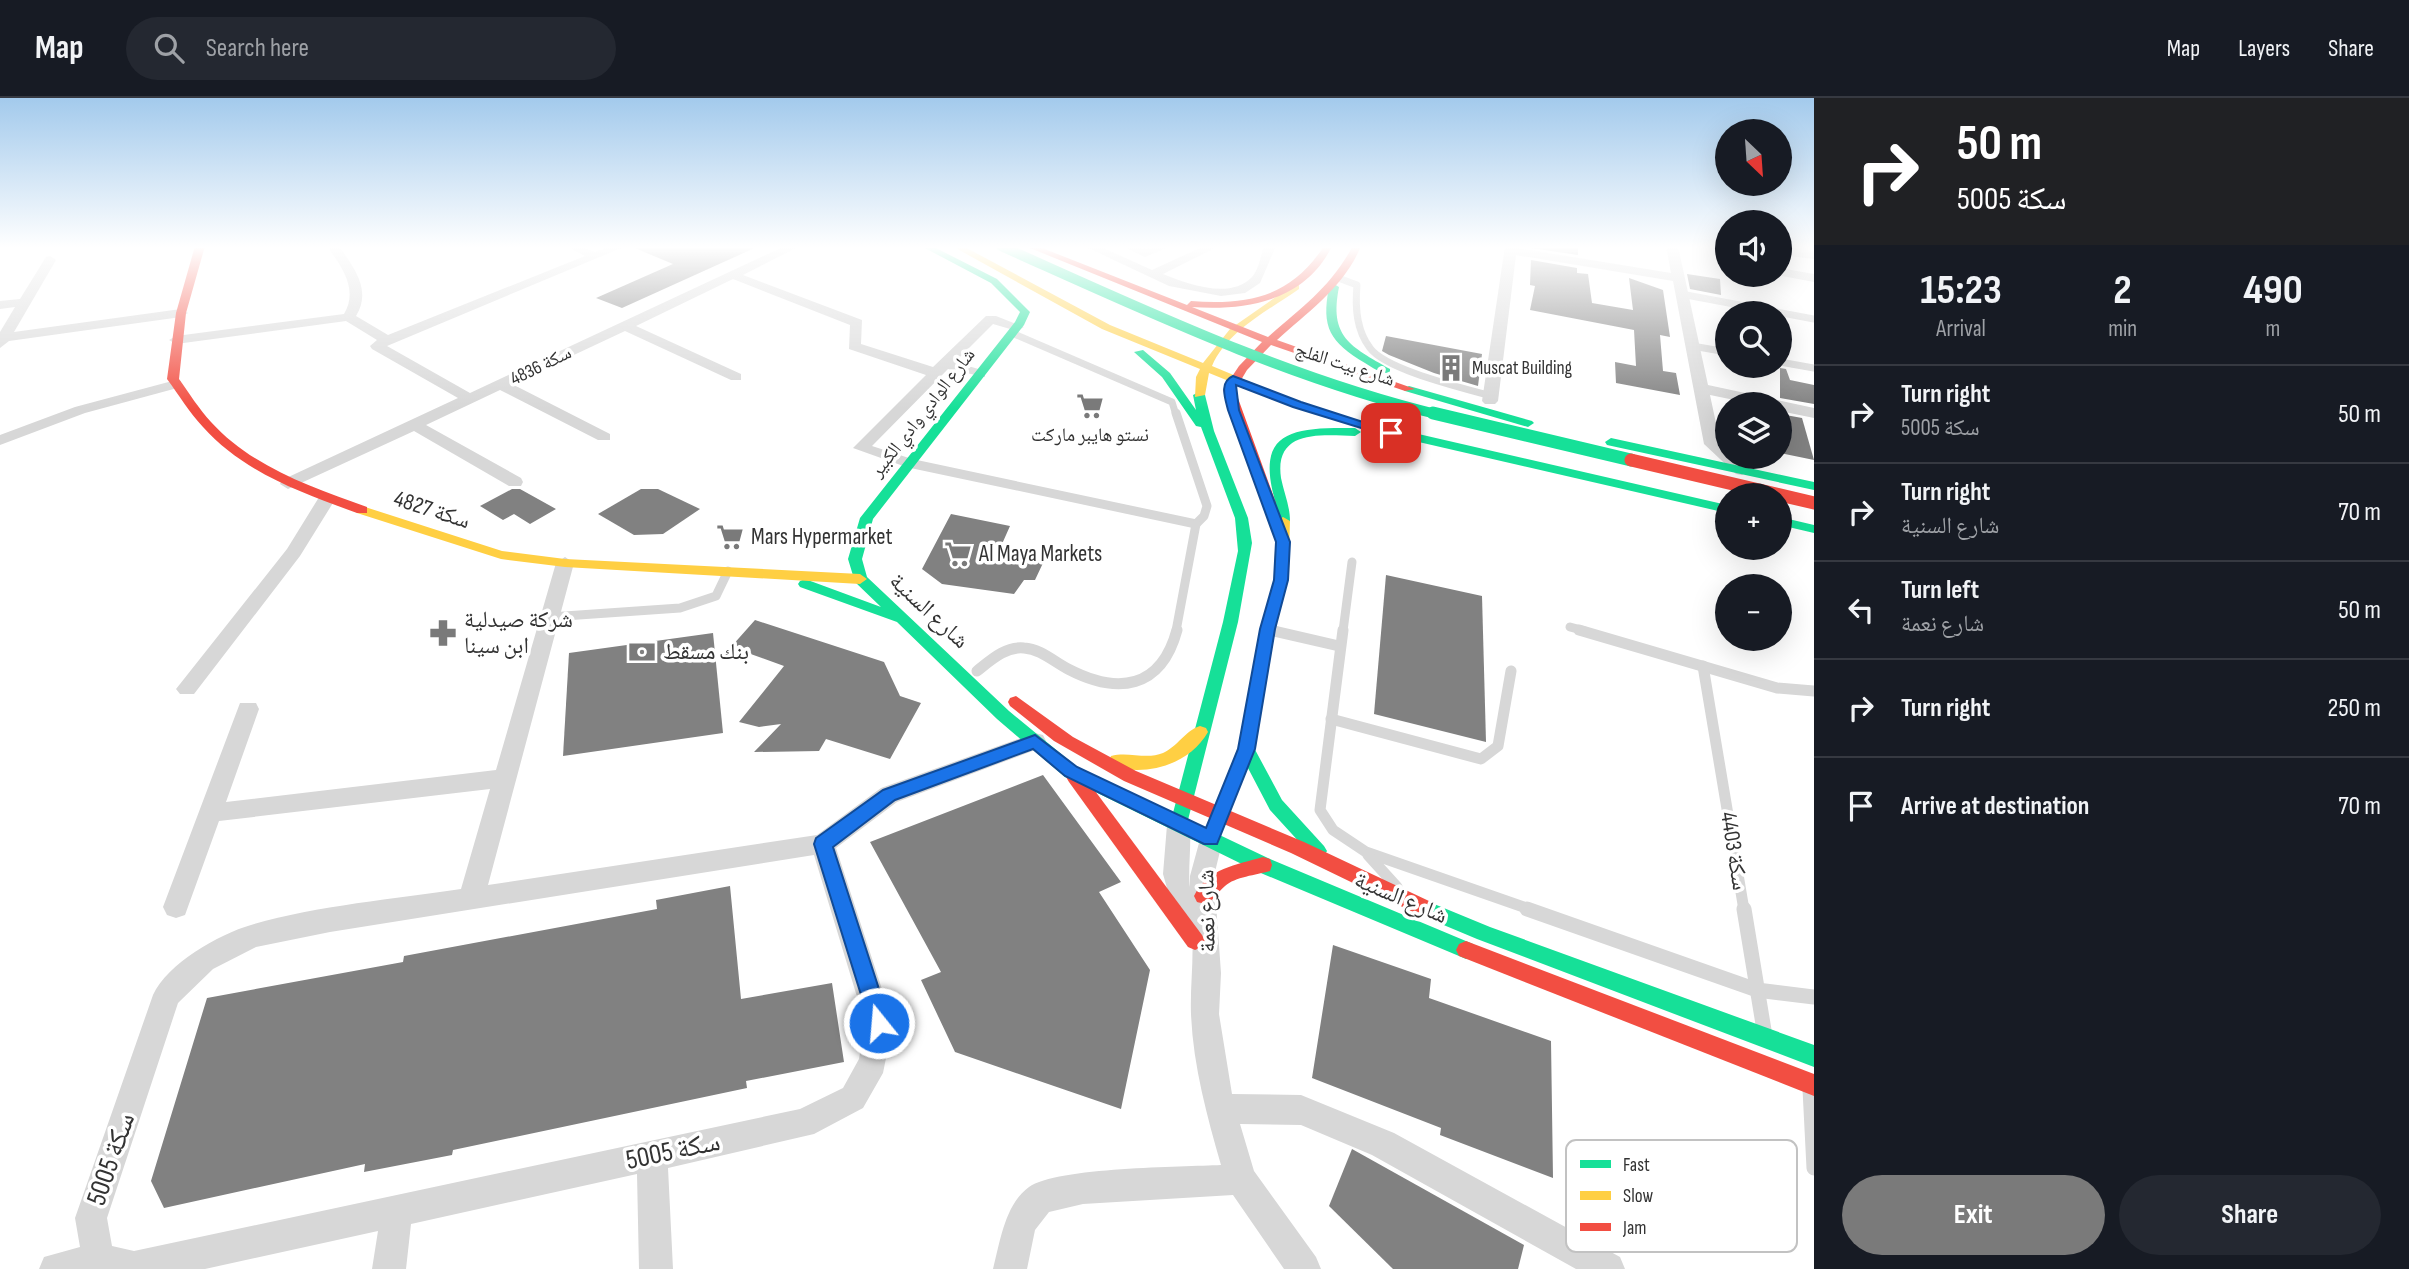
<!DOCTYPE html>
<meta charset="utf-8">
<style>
:root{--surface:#171b24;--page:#242831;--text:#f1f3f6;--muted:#9ea1a6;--line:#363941;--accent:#7a7a7a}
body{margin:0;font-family:"Sofia Sans Condensed","Noto Naskh Arabic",sans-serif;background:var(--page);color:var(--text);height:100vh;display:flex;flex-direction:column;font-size:26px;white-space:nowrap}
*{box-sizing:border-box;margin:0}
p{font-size:23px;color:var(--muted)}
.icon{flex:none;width:38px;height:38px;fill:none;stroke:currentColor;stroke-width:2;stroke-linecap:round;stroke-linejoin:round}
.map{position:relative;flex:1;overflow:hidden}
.details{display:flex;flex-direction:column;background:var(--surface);width:595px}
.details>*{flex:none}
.banner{background:#202124;color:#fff;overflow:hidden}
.needle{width:46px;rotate:155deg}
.buttons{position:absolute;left:1715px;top:21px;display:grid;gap:14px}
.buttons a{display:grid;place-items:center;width:77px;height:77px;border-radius:50%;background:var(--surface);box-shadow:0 7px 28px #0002;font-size:35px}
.pin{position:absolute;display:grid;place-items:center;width:60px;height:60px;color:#fff;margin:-30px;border-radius:14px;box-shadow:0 4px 10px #0006}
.me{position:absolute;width:77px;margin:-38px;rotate:343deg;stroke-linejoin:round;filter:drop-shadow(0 0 5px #0008)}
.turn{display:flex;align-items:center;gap:24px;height:147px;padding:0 28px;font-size:32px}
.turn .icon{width:91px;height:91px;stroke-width:2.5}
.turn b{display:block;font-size:49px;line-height:60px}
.eta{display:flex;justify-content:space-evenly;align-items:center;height:119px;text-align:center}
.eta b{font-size:42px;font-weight:700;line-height:49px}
.primary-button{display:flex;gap:14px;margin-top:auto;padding:14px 28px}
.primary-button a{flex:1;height:80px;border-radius:42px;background:var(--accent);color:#fff;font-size:28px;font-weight:700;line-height:80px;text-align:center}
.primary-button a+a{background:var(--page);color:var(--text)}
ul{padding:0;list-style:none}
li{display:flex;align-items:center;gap:21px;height:98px;padding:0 28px;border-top:2px solid var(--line)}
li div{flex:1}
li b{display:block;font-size:26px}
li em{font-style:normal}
header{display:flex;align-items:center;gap:42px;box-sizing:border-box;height:98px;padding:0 35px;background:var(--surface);border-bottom:2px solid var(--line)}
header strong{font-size:33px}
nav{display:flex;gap:38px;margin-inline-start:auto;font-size:24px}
.search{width:490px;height:63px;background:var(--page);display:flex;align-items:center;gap:18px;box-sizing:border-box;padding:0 24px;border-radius:38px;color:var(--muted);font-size:26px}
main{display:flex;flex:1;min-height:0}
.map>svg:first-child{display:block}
</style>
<header>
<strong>Map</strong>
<div class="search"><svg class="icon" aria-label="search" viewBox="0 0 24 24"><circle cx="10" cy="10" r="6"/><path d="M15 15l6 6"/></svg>Search here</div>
<nav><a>Map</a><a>Layers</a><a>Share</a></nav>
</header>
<main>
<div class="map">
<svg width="1814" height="1171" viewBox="0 0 1814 1171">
<rect width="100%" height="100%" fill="#fff"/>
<g fill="#818181">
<path d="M630,148H759L622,210L596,200L673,166Z"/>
<path d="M1531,148H1578V157L1531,150Z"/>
<path d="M1531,162L1577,170V175L1588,176L1592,205L1633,212L1629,180L1663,192L1670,239L1660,237L1663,273L1676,275L1680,297L1616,285L1615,264L1636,268L1634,232L1530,212L1535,188L1530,187Z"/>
<path d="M1687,176L1720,181L1721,197L1690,191Z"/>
<path d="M1386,238L1482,256L1478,288L1434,275L1389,257L1382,253Z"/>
<path d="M1780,270L1786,271L1790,282L1814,287V306L1780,300Z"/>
<path d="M1780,316L1802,320L1814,362L1780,355Z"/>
<path d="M512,391H520L556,411L530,426L514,416L503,422L480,408Z"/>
<path d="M641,391H658L700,411L663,436L634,437L598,416Z"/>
<path d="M951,416L1010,428L998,455L1043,465L1035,482H1024L1014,496L942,486L922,471Z"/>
<path d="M1386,477L1482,498L1486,644L1374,616Z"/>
<path d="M755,522L884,564L900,598L921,605L890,661L826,641L819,653L754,654L781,626L759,629L739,624L784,568L731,549Z"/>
<path d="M713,535L723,635L563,658L569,555Z"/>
<path d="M1043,677L1121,784L1099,794L1150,872L1121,1011L955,954L921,882L941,874L870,744Z"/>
<path d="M730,788L741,901L832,885L844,964L746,983L747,990L453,1052L452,1057L364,1074L365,1066L164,1110L151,1083L207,900L403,864L404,858L657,811L656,802Z"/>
<path d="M1333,847L1431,881L1429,900L1551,943L1553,1080L1440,1037L1441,1030L1312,980Z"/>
<path d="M1352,1051L1524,1147L1518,1171H1393L1329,1108Z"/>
</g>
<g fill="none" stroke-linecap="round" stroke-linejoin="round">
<g stroke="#d7d7d7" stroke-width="7">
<path d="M1341,181L1357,187C1355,209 1356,232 1370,250C1386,272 1463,290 1491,298"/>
<path d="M1681,196L1814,221"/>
<path d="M1012,235L1172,304L1176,317"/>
<path d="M1692,248L1727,254"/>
<path d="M1780,264L1814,270"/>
</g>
<g stroke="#d7d7d7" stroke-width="9">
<path d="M909,365L1196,426L1204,418L1207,408L1176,315"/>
<path d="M550,519L680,510L716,498L728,473"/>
<path d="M1570,529L1585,533"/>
<path d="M1267,531L1277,533"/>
<path d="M1176,533L1196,426"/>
<path d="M1343,533L1352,464"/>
</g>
<g stroke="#d7d7d7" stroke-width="11">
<path d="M1270,532L1339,548"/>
<path d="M1343,532L1320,712L1333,732L1366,754L1532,812"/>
<path d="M1579,532L1777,590L1814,593"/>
<path d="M1703,568L1744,812"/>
<path d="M977,573C991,562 1006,548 1024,550C1041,551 1054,564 1068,571C1118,597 1161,591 1177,532"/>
<path d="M1331,621L1481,661L1498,648L1511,573"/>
<path d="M1368,757L1397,789"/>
</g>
<g stroke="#d7d7d7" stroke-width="15">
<path d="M1527,811L1757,892L1814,899"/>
<path d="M1744,811L1764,932"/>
<path d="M1810,991L1814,1070"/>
</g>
<g fill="#d7d7d7" fill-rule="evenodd">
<path d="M327,148H339C354,170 372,192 356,218L388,237L585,158L566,148H581L595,154L611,148H626L387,248L470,295L785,148H800L743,177L862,222L861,246L933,269L986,218H996L1024,229L1017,233L993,226L955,264L985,273V279L948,271L872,348L915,362L917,365L909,370L853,350L926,277L849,251L850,227L733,181L636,228L741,276V282H731L625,233L512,286L610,336V342H598L500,292L426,327L521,380L523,384L521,388H509L414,333L288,391L280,386L282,382L458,300L372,251L370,248L377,242L346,223L176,246L169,242L176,238L344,216C359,191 341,168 327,148Z"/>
<path d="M1084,148H1099L1152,172L1204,148H1219L1163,176C1188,186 1230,202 1252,179C1259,171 1261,157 1264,148H1276L1260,185L1245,195L1221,198L1169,188Z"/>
<path d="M1122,148L1145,151L1171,148L1145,159Z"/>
<path d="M1505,148L1671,175L1666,148H1678L1708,287L1814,310V320L1780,313V306H1754L1710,297L1720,344L1727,351V359H1737L1750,372L1742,377L1736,376L1704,346L1673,183L1516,157L1498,303L1495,306H1485L1482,303Z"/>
<path d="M1780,149L1814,153V161L1780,157Z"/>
<path d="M50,158L56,162L14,234L181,211L188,215L181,219L9,243L0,250V234L15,209L0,211V203L20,201L46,159Z"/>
<path d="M1780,170L1814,176V184L1776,177H1780Z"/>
<path d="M176,282L181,283V289L85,315L0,347V337L75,309Z"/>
<path d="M327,395L336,400L300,458L194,596H180L176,591L180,586L287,451L321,396Z"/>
<path d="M565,459L574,465L488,787L817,737L881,690L1035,635L1043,637L1046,643L1043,649L897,704L836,750L893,925L883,975L863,1010L814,1036L668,1070L673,1171H639L637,1076L411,1126L406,1171H372L378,1133L205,1171H39L44,1159L80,1149L75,1120L153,897C167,866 219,836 251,827C313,808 396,801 461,791L490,691L219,723L185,817L176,820L167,817L163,809L240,605H256L259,611L226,704L496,672L556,465ZM814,757L865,925L859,961L843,990L800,1011L134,1153L112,1148L107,1120L178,905L213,871L256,849L330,834Z"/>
<path d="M1179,717L1187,720C1194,734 1187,770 1190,789V778L1202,734L1211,731L1220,734L1223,741L1214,778L1221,875L1219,916L1232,996L1301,997L1394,1035L1620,1159L1625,1171H1576L1372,1057L1301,1027L1240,1026L1254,1073L1316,1159L1321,1171H1284L1233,1097L1083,1106L1049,1114L1035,1132L1027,1171H993C1000,1144 1005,1106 1029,1089C1057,1069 1183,1069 1221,1067C1207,1018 1193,967 1191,916C1190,889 1194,862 1192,834L1179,832L1163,776L1167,727L1171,720Z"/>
</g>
<g fill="#16e098" fill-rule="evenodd">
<path d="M921,148H932L997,181L1030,214L1024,227L873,421L862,461L867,479L1009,613L1077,669L1173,715L1223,524L1238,453L1235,420L1201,329L1196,328L1162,279L1134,254L1143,252L1170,275L1196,312L1193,297L1199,294L1205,297L1214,333L1248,420L1252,445L1238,524L1188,722L1270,761L1473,846L1476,852L1473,858L1466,861L1459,858L1256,773L1065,679L997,621L897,524L800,489L798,486L800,483L805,481L881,509L855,484L848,461L860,420L1015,224L1020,214L991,185Z"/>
<path d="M1334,186L1339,189C1329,239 1350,248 1390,271V275C1381,276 1373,270 1365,265C1330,244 1321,230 1329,189Z"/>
<path d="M1409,288L1532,323L1534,325L1528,329L1405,293L1403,291Z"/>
<path d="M1375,326L1727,407V415L1371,333V327Z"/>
<path d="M1342,330H1355L1361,334L1355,338C1321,337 1274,331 1281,380C1284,395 1290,408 1290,423L1283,427L1278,426C1275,418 1276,408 1274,399C1258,338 1287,330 1342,330Z"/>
<path d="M1611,340L1814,384V392L1607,347L1605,344Z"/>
<path d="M1780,419L1814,427V435L1780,427Z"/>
<path d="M1246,645L1252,646L1282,702L1324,748L1327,753L1324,758L1318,761L1312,758L1270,712L1238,651L1240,646Z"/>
<path d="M1422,801L1490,829L1814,947V969L1477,841L1415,815L1412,809L1415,803Z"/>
</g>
<g fill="#ffcf43" fill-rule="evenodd">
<path d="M952,148H963L1110,227L1203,265L1230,231L1293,187H1299V191C1269,212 1227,233 1212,268L1301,305L1381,330L1375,334L1293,309L1209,275L1205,297L1195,299L1196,279L1200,271L1102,231Z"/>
<path d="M362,408L502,453L565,461L860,476L867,481L860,486L565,469L501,461L357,415L355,412Z"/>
<path d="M1283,419L1290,423L1288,482L1274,531L1254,651L1222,734L1219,739L1213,741L1207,739L1204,734L1238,651L1260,531L1274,482L1276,423Z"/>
<path d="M1200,628L1206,630L1208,634C1189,667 1146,679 1111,668L1109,663L1111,658C1128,653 1146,662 1163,655C1177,649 1186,632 1200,628Z"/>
</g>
<g fill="#f24e42" fill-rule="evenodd">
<path d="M195,148H205L186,215L179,281C189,295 199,311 211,324C252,369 311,389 367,409V415H357C302,395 243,374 203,329C189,314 179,297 167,281L176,215Z"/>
<path d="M1025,148H1037L1187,207L1191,203C1249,207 1291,199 1324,148H1332C1306,202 1248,213 1192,209L1268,239C1304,207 1329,191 1353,148H1361C1344,189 1309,213 1277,242L1415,291L1405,293L1271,247L1247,272L1235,292L1276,405L1275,408H1265L1223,292L1239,268L1262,244Z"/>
<path d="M1016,598L1073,639L1136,673L1304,744L1429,803L1432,809L1429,815L1422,817L1415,815L1291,755L1124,683L1054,643L1010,608L1008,604L1010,600Z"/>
<path d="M1075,672L1081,674L1202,837L1205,843L1202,849L1195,852L1188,849L1069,684L1066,679L1069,674Z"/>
<path d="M1263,759L1270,761L1272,767L1270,773C1256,777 1235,779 1225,788C1215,796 1212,809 1197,804L1194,798C1208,770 1236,767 1263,759Z"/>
<path d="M1466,843L1814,976V998L1459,858L1456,852L1459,846Z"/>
</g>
<path stroke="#16e098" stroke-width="10" d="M1001,148C1144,212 1287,280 1440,317"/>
<path stroke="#16e098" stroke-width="13" d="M1433,315L1631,362"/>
<path stroke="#f24e42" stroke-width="13" d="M1631,362L1814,405"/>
</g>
<linearGradient id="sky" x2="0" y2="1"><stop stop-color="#a3caec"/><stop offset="0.48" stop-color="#fff"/><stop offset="1" stop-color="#fff" stop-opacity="0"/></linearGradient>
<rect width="1814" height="311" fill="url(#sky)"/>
<path fill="#1a73e8" stroke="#114b97" stroke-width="2" d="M1233,278L1301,304L1397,335L1387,338L1293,309L1236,287L1239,312L1290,444L1288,482L1275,531L1255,651L1217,746H1204L1065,678L1033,651L895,702L833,749L890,925L887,932L879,935L872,932L814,746L816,740L883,692L1035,637L1077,669L1206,730L1238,651L1260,531L1274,482L1276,444L1228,312C1225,300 1219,284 1233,278Z"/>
<defs>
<symbol id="building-bare" viewBox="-9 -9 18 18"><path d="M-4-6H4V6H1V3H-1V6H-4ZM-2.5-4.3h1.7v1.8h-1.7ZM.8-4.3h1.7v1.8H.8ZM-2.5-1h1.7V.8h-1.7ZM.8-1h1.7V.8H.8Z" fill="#7a7a7a" stroke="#fff" stroke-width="2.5" paint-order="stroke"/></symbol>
<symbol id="supermarket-bare" viewBox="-9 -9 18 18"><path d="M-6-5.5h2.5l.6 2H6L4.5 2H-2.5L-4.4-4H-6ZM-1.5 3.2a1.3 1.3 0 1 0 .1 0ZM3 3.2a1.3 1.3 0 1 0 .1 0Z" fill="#7a7a7a" stroke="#fff" stroke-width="2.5" paint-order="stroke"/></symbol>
<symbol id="pharmacy-bare" viewBox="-9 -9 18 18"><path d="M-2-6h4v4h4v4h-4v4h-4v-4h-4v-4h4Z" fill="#7a7a7a" stroke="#fff" stroke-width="2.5" paint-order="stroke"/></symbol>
<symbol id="bank-bare" viewBox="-9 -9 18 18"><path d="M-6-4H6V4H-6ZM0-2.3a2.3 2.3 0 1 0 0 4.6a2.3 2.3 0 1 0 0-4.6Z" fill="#7a7a7a" stroke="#fff" stroke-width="2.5" paint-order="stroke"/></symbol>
</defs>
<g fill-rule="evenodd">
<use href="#building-bare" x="1432" y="251" width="38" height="38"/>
<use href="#supermarket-bare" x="1071" y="289" width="38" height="38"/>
<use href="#supermarket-bare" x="711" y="420" width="38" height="38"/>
<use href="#supermarket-bare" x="939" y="437" width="38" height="38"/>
<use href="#pharmacy-bare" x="424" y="516" width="38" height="38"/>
<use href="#bank-bare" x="623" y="535" width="38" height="38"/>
</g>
<g text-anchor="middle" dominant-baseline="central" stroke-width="7" stroke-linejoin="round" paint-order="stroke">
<g font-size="19" fill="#333" stroke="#fff">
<text transform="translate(1345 267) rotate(18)">شارع بيت الفلج</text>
<text transform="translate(541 268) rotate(-26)">سكة 4836</text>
<text transform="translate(923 315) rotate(-52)">شارع الوادي وادي الكبير</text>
</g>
<g font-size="19" fill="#333" stroke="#fff" text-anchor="start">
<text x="1472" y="270">Muscat Building</text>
<text x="1090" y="337" text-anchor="middle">نستو هايبر ماركت</text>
</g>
<g font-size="23" fill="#333" stroke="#fff">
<text transform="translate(432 412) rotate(18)">سكة 4827</text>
<text transform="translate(929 513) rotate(43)">شارع السنية</text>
<text transform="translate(1734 753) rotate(81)">سكة 4403</text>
<text transform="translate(1401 800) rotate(23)">شارع السنية</text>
<text transform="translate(1207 813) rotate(-91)">شارع نعمة</text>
</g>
<g font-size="23" fill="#333" stroke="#fff" text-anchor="start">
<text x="751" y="439">Mars Hypermarket</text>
<text x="979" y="456">Al Maya Markets</text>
<text x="464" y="522">شركة صيدلية<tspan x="464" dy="26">ابن سينا</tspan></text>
<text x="663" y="554">بنك مسقط</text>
</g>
<g font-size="28" fill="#333" stroke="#fff">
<text transform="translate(673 1053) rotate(-12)">سكة 5005</text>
<text transform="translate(111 1061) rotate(-71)">سكة 5005</text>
</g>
</g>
<rect x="1566" y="1042" width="231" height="112" rx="10" fill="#fff" stroke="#c2c2c2" stroke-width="2"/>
<rect x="1580" y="1062" width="31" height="8" fill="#16e098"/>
<rect x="1580" y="1093" width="31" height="9" fill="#ffcf43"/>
<rect x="1580" y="1125" width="31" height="8" fill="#f24e42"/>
<g font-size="19" fill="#333">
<text x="1623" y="1073">Fast</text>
<text x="1623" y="1104">Slow</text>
<text x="1623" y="1136">Jam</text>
</g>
</svg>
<div class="buttons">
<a><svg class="needle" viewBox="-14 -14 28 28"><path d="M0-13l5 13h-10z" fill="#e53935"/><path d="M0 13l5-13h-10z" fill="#9ea1a6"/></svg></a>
<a><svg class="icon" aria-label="sound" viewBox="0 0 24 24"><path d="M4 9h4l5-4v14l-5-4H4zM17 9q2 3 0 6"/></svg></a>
<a><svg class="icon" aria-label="search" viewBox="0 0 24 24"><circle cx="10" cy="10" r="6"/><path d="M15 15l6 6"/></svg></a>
<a><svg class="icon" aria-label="layers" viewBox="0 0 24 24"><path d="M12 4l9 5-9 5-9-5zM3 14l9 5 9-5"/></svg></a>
<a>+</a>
<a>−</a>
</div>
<div class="pin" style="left:1391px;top:335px;background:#d93025"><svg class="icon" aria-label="arrive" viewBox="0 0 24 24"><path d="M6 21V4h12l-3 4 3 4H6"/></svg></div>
<svg class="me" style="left:879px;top:925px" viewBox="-20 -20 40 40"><circle r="17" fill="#1a73e8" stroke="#fff" stroke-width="3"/><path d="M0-11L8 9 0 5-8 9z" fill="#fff"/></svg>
</div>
<section class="details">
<div class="banner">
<div class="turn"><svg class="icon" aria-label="right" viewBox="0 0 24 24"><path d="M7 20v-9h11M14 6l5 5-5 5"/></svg><div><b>50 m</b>سكة 5005</div></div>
</div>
<div class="eta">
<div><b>15:23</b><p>Arrival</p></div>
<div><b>2</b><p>min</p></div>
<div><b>490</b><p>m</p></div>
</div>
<ul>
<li><svg class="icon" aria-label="right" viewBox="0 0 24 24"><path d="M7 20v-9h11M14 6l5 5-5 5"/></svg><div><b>Turn right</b><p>سكة 5005</p></div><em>50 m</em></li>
<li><svg class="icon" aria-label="right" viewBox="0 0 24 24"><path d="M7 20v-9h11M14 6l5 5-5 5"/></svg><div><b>Turn right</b><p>شارع السنية</p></div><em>70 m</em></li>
<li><svg class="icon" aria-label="left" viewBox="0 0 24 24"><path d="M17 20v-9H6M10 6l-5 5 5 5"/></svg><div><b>Turn left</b><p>شارع نعمة</p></div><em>50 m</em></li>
<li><svg class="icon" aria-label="right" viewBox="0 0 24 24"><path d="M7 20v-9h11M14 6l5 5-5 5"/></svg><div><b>Turn right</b></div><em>250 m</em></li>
<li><svg class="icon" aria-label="arrive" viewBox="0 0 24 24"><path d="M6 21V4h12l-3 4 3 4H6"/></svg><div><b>Arrive at destination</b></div><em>70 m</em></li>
</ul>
<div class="primary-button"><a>Exit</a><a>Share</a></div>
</section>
</main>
